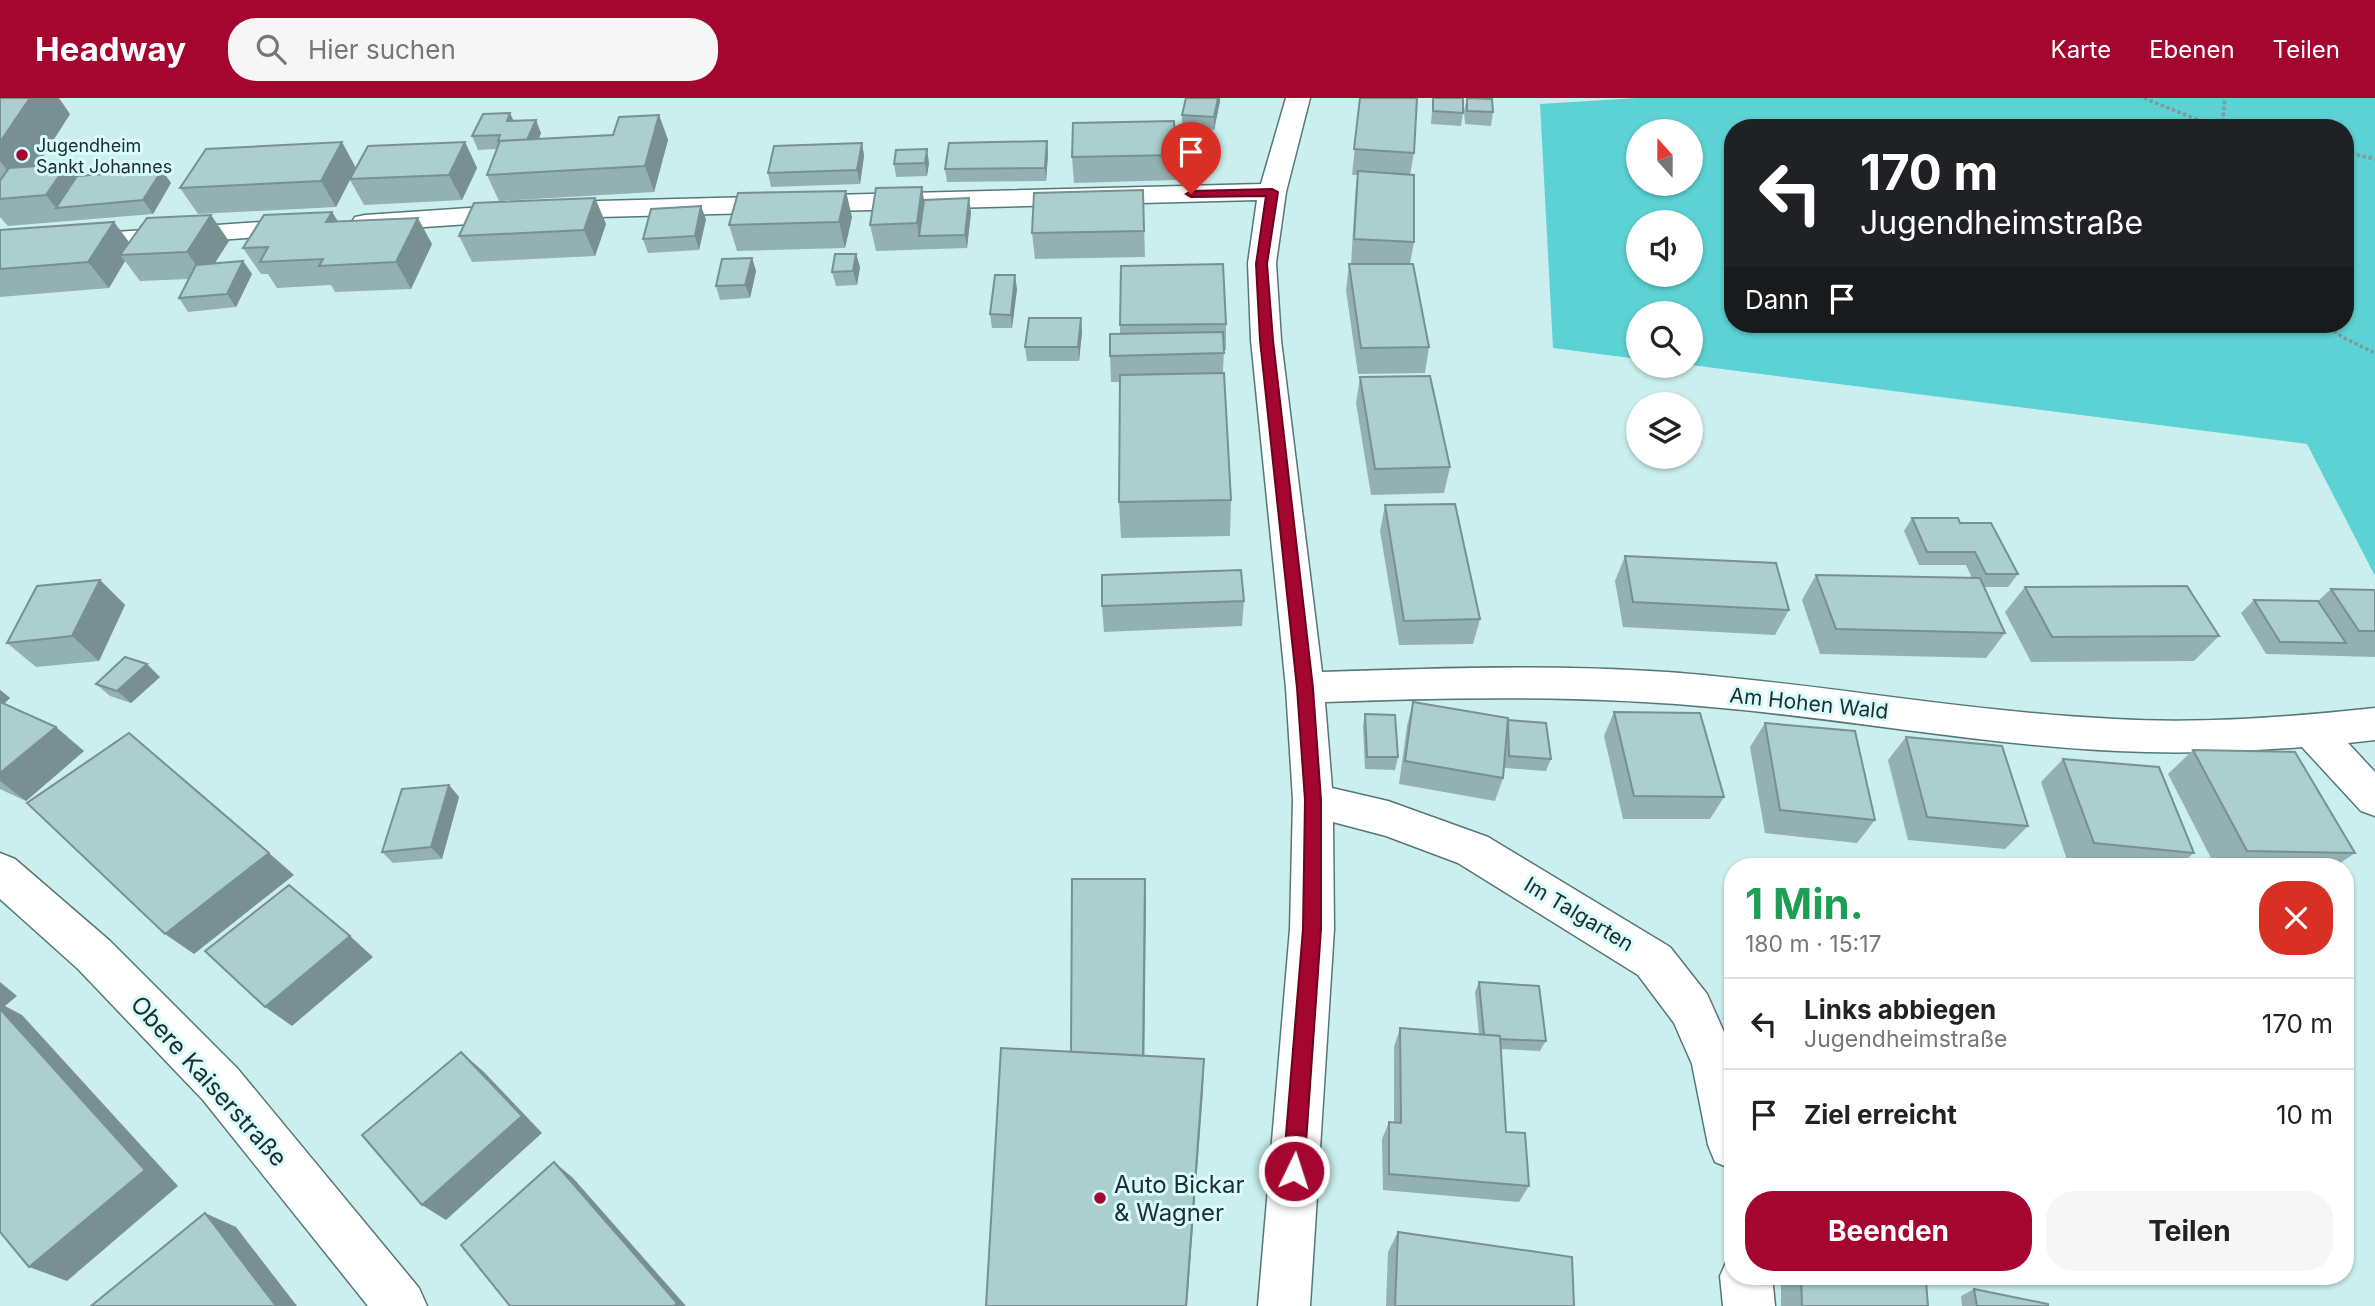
<!DOCTYPE html>
<html lang="de">
<meta charset="utf-8">
<style>
:root{--surface:#fff;--page:#f6f6f6;--text:#222;--muted:#767676;--line:#e0e0e0;--accent:#a40630}
body{margin:0;font-family:Inter,sans-serif;background:var(--page);color:var(--text);height:100vh;display:flex;flex-direction:column;font-size:26px;white-space:nowrap}
*{box-sizing:border-box;margin:0}
p{font-size:23px;color:var(--muted)}
.icon{flex:none;width:38px;height:38px;fill:none;stroke:currentColor;stroke-width:2;stroke-linecap:round;stroke-linejoin:round}
.map{position:relative;flex:1;overflow:hidden}
.drawer{position:absolute;left:1724px;top:760px;width:630px;height:427px;display:flex;flex-direction:column;background:var(--surface);border-radius:28px;box-shadow:0 2px 5px #0004}
.drawer>*{flex:none}
.banner{position:absolute;left:1724px;top:21px;width:630px;height:214px;border-radius:28px;box-shadow:0 2px 5px #0004;background:#202124;color:#fff;overflow:hidden}
.needle{width:46px;rotate:339deg}
.controls{position:absolute;left:1626px;top:21px;display:grid;gap:14px}
.controls a{display:grid;place-items:center;width:77px;height:77px;border-radius:50%;background:var(--surface);box-shadow:0 2px 5px #0004;font-size:35px}
.pin{position:absolute;display:grid;place-items:center;width:60px;height:60px;color:#fff;margin:-72px -30px;border-radius:50% 50% 50% 0;rotate:-45deg;box-shadow:0 0 7px #0007}
.pin .icon{rotate:45deg}
.me{position:absolute;width:77px;margin:-38px;rotate:4deg;stroke-linejoin:round;filter:drop-shadow(0 0 5px #0008)}
.turn{display:flex;align-items:center;gap:24px;height:147px;padding:0 21px;font-size:32px}
.turn .icon{width:91px;height:91px;stroke-width:2.5}
.turn b{display:block;font-size:49px;line-height:60px}
.then{display:flex;align-items:center;height:66px;padding:0 21px;background:#0003;gap:14px;font-size:26px}
.round{display:grid;place-items:center;flex:none;width:74px;height:74px;border-radius:28px;background:var(--page)}
.headline{display:flex;align-items:center;justify-content:space-between;height:119px;padding:0 21px}
h1{font-size:42px;font-weight:700;line-height:52px;color:#1e9e55}
.button{display:flex;gap:14px;margin-top:auto;padding:14px 21px}
.button a{flex:1;height:80px;border-radius:28px;background:var(--accent);color:#fff;font-size:28px;font-weight:700;line-height:80px;text-align:center}
.button a+a{background:var(--page);color:var(--text)}
ul{padding:0;list-style:none}
li{display:flex;align-items:center;gap:21px;height:91px;padding:0 21px;border-top:2px solid var(--line)}
li div{flex:1}
li b{display:block;font-size:26px}
li em{font-style:normal}
header{display:flex;align-items:center;gap:42px;box-sizing:border-box;height:98px;padding:0 35px;background:var(--accent);color:#fff}
header strong{font-size:33px}
nav{display:flex;gap:38px;margin-inline-start:auto;font-size:24px}
.search{width:490px;height:63px;background:var(--page);display:flex;align-items:center;gap:18px;box-sizing:border-box;padding:0 24px;border-radius:28px;color:var(--muted);font-size:26px}
.map>svg:first-child{display:block}
</style>
<header>
<strong>Headway</strong>
<div class="search"><svg class="icon" aria-label="search" viewBox="0 0 24 24"><circle cx="10" cy="10" r="6"/><path d="M15 15l6 6"/></svg>Hier suchen</div>
<nav><a>Karte</a><a>Ebenen</a><a>Teilen</a></nav>
</header>
<div class="map">
<svg width="2375" height="1208" viewBox="0 0 2375 1208">
<rect width="100%" height="100%" fill="#cbefef"/>
<path fill="#5cd2d4" fill-rule="evenodd" d="M1637,0H2375V478L2307,346L1691,267L1690,215H1638V261L1553,250L1540,6ZM1732,30H2345V226H1732ZM1638,33H1690V86H1638ZM1638,124H1690V177H1638Z"/>
<g fill="none" stroke-linecap="round" stroke-linejoin="round">
<defs>
<g id="minor">
<path d="M1286,0H1310L1286,94L1276,165L1281,242L1322,574C1437,570 1552,566 1667,574C1817,585 1965,614 2115,621C2202,626 2289,619 2375,610V642L2348,645L2375,674V718L2361,713L2302,649C2241,654 2179,656 2117,653C1985,647 1854,622 1722,610C1590,597 1458,599 1325,604L1332,690L1388,703L1488,739L1670,849L1707,896L1732,952V1071L1715,1064L1708,1047L1692,966L1674,925L1638,877L1458,765L1386,738L1333,724L1334,831L1310,1208H1258L1290,831L1293,702L1286,590L1251,242L1248,165L1257,102L560,120L365,133L355,131L351,125L355,119L365,117L560,104L1261,86Z"/>
<path d="M305,121L315,123L319,129L315,135L0,158V142Z"/>
<path d="M1732,1158V1178H1772L1775,1208H1723L1720,1178L1728,1160Z"/>
</g>
<path id="major" d="M0,755L15,761L110,843L237,970L419,1190L427,1208H368L203,1002L78,871L0,801Z"/>
</defs>
<use href="#minor" stroke="#567777" stroke-width="3"/>
<use href="#major" stroke="#567777" stroke-width="3"/>
<g stroke="#809b9b" stroke-width="3.5" stroke-dasharray="3.5 2.5" stroke-linecap="butt">
<path d="M2144,0L2218,30"/>
<path d="M2222,30L2225,0"/>
<path d="M2345,54L2375,61"/>
<path d="M2324,226L2342,239L2375,255"/>
</g>
<use href="#minor" fill="#fff" fill-rule="evenodd"/>
<use href="#major" fill="#fff" fill-rule="evenodd"/>
</g>
<g fill="#93b1b2">
<path d="M0,0L70,16L37,68L67,66L77,78L171,85L153,116L8,128L0,119Z"/>
<path d="M1186,0H1220L1214,32L1182,30V17Z"/>
<path d="M1360,0L1414,55L1410,77L1414,144L1410,166L1429,249L1425,275L1358,276L1346,192L1349,166H1351L1355,99L1357,77H1352Z"/>
<path d="M1433,0L1463,15L1461,28L1431,26Z"/>
<path d="M1467,0L1493,14L1491,28L1465,26L1464,13Z"/>
<path d="M659,17L668,42L654,94L499,103L487,77L497,51L478,52L472,38L514,22L541,35L539,41L613,37Z"/>
<path d="M1047,43L1048,57L1046,83L947,84L945,71Z"/>
<path d="M465,44L477,70L462,102L364,107L350,82L336,109L198,116L180,90L356,70Z"/>
<path d="M862,45L864,58L860,86L771,89L768,75Z"/>
<path d="M1176,57V82L1074,85L1072,59Z"/>
<path d="M929,65L927,78L896,79L894,66Z"/>
<path d="M1143,92L1145,159L1035,161L1032,135Z"/>
<path d="M595,100L606,126L595,158L472,164L459,138Z"/>
<path d="M924,102L971,114L967,150L876,153L870,127Z"/>
<path d="M332,114L338,123L432,146L411,191L335,194L331,187L277,190L268,176H261L243,150Z"/>
<path d="M852,119L845,150L737,153L729,127Z"/>
<path d="M706,121L699,152L648,155L643,141Z"/>
<path d="M114,124L129,144L229,143L215,165L243,163L252,176L236,209L188,214L179,200L189,181L140,183L125,163L109,190L0,199V132Z"/>
<path d="M856,156L860,169L857,187L836,188L832,174Z"/>
<path d="M752,160L756,173L750,200L720,202L716,188Z"/>
<path d="M1017,191L1012,230H992L990,216Z"/>
<path d="M1081,220L1082,234L1079,263H1027L1025,249Z"/>
<path d="M1226,226V252H1224L1223,275L1231,402L1230,438L1121,440L1119,404L1120,284H1111L1110,258L1120,236V227Z"/>
<path d="M1360,279L1450,369L1444,395L1371,397L1356,305Z"/>
<path d="M1385,407L1480,521L1473,546L1399,547L1380,433Z"/>
<path d="M1912,420L1960,425L2018,476L2008,489H1984L2005,535L1986,560L1820,556L1802,502L1816,477L1972,480L1966,467H1919L1904,433Z"/>
<path d="M1625,458L1789,512L1775,537L1623,529L1615,483Z"/>
<path d="M100,482L125,507L99,563L36,569L7,545Z"/>
<path d="M2025,489L2219,538L2194,563L2031,564L2005,514Z"/>
<path d="M2331,491L2375,492V559L2266,556L2241,515L2254,502L2318,503Z"/>
<path d="M1244,503L1242,528L1104,534L1102,508Z"/>
<path d="M160,579L131,605L110,598L96,586Z"/>
<path d="M0,592L10,600L4,606L84,653L26,703L0,691Z"/>
<path d="M1413,604L1508,622L1551,661L1546,673L1505,670L1504,661L1503,680L1495,703L1399,686L1407,628Z"/>
<path d="M1614,614L1724,699L1710,721H1623L1604,638Z"/>
<path d="M1365,616L1398,659L1395,672L1365,671L1363,628Z"/>
<path d="M1765,625L1875,722L1857,745L1765,735L1750,649Z"/>
<path d="M1906,639L2028,728L2005,751L1908,742L1888,662Z"/>
<path d="M2193,652L2355,755L2336,768H2215L2168,676Z"/>
<path d="M2063,661L2194,755L2178,768H2069L2041,684Z"/>
<path d="M449,687L459,699L442,761L393,765L382,754Z"/>
<path d="M1479,884L1546,943L1540,953L1501,951L1506,1034L1529,1088L1519,1104L1383,1092L1382,1041L1389,1024H1394V949L1400,930L1479,937L1475,894Z"/>
<path d="M1398,1134L1574,1208H1386L1388,1154Z"/>
<path d="M1781,1178H1904L1928,1208H1781Z"/>
<path d="M1974,1191L2048,1208H1962L1961,1198Z"/>
</g>
<g fill="#789091">
<path d="M30,0H59L70,16L22,91L0,63V44Z"/>
<path d="M1218,0H1220V4L1214,32V19Z"/>
<path d="M510,15L516,28L507,23Z"/>
<path d="M659,17L668,42L654,94L645,68Z"/>
<path d="M536,22L541,35L533,55L527,42Z"/>
<path d="M1047,43L1048,57L1046,83L1045,70Z"/>
<path d="M342,44L356,70L336,109L321,83Z"/>
<path d="M465,44L477,70L462,102L449,77Z"/>
<path d="M862,45L864,58L860,86L857,72Z"/>
<path d="M927,51L929,65L927,78L925,65Z"/>
<path d="M67,66L87,91L56,110L46,97Z"/>
<path d="M162,72L171,85L153,116L143,102Z"/>
<path d="M922,89L926,115L919,138L917,125Z"/>
<path d="M846,93L852,119L845,150L839,124Z"/>
<path d="M595,100L606,126L595,158L584,132Z"/>
<path d="M969,100L971,114L967,150L965,137Z"/>
<path d="M701,108L706,121L699,152L695,138Z"/>
<path d="M332,114L347,140L326,124Z"/>
<path d="M211,117L229,143L205,180L187,154Z"/>
<path d="M418,120L432,146L411,191L396,164Z"/>
<path d="M114,124L133,150L120,157L125,163L109,190L88,164Z"/>
<path d="M856,156L860,169L857,187L853,173Z"/>
<path d="M752,160L756,173L750,200L745,187Z"/>
<path d="M243,163L252,176L236,209L227,196Z"/>
<path d="M1015,177L1017,191L1012,230L1011,217Z"/>
<path d="M1081,220L1082,234L1079,263L1078,249Z"/>
<path d="M100,482L125,507L99,563L72,538Z"/>
<path d="M147,566L160,579L131,605L117,593Z"/>
<path d="M0,592L10,600L0,609Z"/>
<path d="M56,629L84,653L26,703L0,683V675Z"/>
<path d="M449,687L459,699L442,761L431,749Z"/>
<path d="M269,755L294,777L194,856L165,836Z"/>
<path d="M1145,781L1146,803L1144,990L1143,972Z"/>
<path d="M350,838L373,859L292,928L265,909Z"/>
<path d="M0,884L17,898L5,908L22,917L178,1088L67,1183L29,1169L0,912Z"/>
<path d="M461,954L483,973L542,1035L446,1122L422,1107Z"/>
<path d="M1204,961L1203,993L1187,1208H1186Z"/>
<path d="M554,1064L573,1080L686,1208H674Z"/>
<path d="M205,1115L236,1129L297,1208H276Z"/>
</g>
<g fill="#abcecf" stroke="#789091" stroke-width="2">
<path d="M0,0H30L0,44Z"/>
<path d="M1186,0H1218L1214,19L1182,17Z"/>
<path d="M1360,0H1417L1414,55L1354,51Z"/>
<path d="M1433,0H1463V15L1433,13Z"/>
<path d="M1467,0L1492,1L1493,14L1467,13Z"/>
<path d="M510,15L507,23L536,22L527,42L498,43L500,37L472,38L483,16Z"/>
<path d="M659,17L645,68L487,77L500,43L613,37L619,19Z"/>
<path d="M1174,23L1176,57L1072,59L1073,25Z"/>
<path d="M1047,43L1045,70L945,71L949,45Z"/>
<path d="M342,44L321,83L180,90L206,51Z"/>
<path d="M465,44L449,77L350,81L368,48Z"/>
<path d="M862,45L857,72L768,75L774,48Z"/>
<path d="M927,51L925,65L894,66L896,52Z"/>
<path d="M67,66L46,97L0,101V83L9,70Z"/>
<path d="M162,72L143,102L56,110L77,78Z"/>
<path d="M1358,73L1414,77V144L1354,141Z"/>
<path d="M922,89L917,125L870,127L876,90Z"/>
<path d="M1143,92L1144,133L1032,135L1034,95Z"/>
<path d="M846,93L839,124L729,127L738,95Z"/>
<path d="M595,100L584,132L459,138L474,105Z"/>
<path d="M969,100L965,137L919,138L924,102Z"/>
<path d="M701,108L695,138L643,141L651,111Z"/>
<path d="M332,114L326,124L418,120L396,164L319,168L323,161L260,164L268,149L243,150L264,117Z"/>
<path d="M211,117L187,154L120,157L147,120Z"/>
<path d="M114,124L88,164L0,171V132Z"/>
<path d="M835,156H856L853,173L832,174Z"/>
<path d="M752,160L745,187L716,188L722,161Z"/>
<path d="M243,163L227,196L179,200L196,167Z"/>
<path d="M1223,166L1226,226L1120,227L1121,168Z"/>
<path d="M1349,166H1413L1429,249L1361,250Z"/>
<path d="M995,177H1015L1011,217L990,216Z"/>
<path d="M1029,220H1081L1078,249H1025Z"/>
<path d="M1223,234L1224,255L1110,258V236Z"/>
<path d="M1224,275L1231,402L1119,404L1120,277Z"/>
<path d="M1430,278L1450,369L1375,371L1360,279Z"/>
<path d="M1455,406L1480,521L1404,523L1385,407Z"/>
<path d="M1912,420H1958L1960,425H1991L2018,476H1986L1975,454H1927Z"/>
<path d="M1625,458L1776,465L1789,512L1633,504Z"/>
<path d="M1241,472L1244,503L1102,508V477Z"/>
<path d="M1816,477L1980,480L2005,535L1836,531Z"/>
<path d="M100,482L72,538L7,545L37,488Z"/>
<path d="M2187,488L2219,538L2052,539L2025,489Z"/>
<path d="M2331,491L2375,492V533H2359Z"/>
<path d="M2254,502L2318,503L2346,545L2280,544Z"/>
<path d="M125,559L147,566L117,593L96,586Z"/>
<path d="M0,604L56,629L0,675Z"/>
<path d="M1413,604L1508,620L1503,680L1405,663Z"/>
<path d="M1614,614L1700,615L1724,699L1634,698Z"/>
<path d="M1365,616L1395,617L1398,659H1367Z"/>
<path d="M1508,622L1546,625L1551,661L1509,658Z"/>
<path d="M1765,625L1855,633L1875,722L1780,712Z"/>
<path d="M129,635L269,755L165,836L27,705Z"/>
<path d="M1906,639L2002,648L2028,728L1927,719Z"/>
<path d="M2193,652L2295,654L2355,755L2247,753Z"/>
<path d="M2063,661L2159,669L2194,755L2094,745Z"/>
<path d="M449,687L431,749L382,754L402,691Z"/>
<path d="M1072,781H1145L1143,958L1071,954Z"/>
<path d="M289,787L350,838L265,909L205,853Z"/>
<path d="M1479,884L1539,888L1546,943L1500,941V938L1484,937Z"/>
<path d="M0,911L145,1072L29,1169L0,1134Z"/>
<path d="M1400,930L1500,938L1506,1034L1525,1035L1529,1088L1389,1076V1024L1401,1025Z"/>
<path d="M1001,950L1204,961L1186,1208H986Z"/>
<path d="M461,954L522,1018L422,1107L362,1037Z"/>
<path d="M554,1064L677,1205L674,1208H510L461,1147Z"/>
<path d="M205,1115L276,1208H91Z"/>
<path d="M1398,1134L1572,1159L1574,1208H1395Z"/>
<path d="M1801,1178H1904L1926,1183L1928,1208H1802Z"/>
<path d="M1974,1191L2048,1206V1208H1977Z"/>
</g>
<path fill="#a40630" stroke="#6b041f" stroke-width="2" d="M1272,91L1278,94L1267,166L1273,242L1313,590L1321,702V831L1304,1073L1301,1081L1294,1084L1286,1081L1283,1073L1303,831L1305,702L1297,590L1260,242L1256,166L1266,98L1191,99L1186,96L1191,93Z"/>
<g fill="#a40630" stroke="#d8fcfd" stroke-width="2.5">
<circle cx="22" cy="57" r="7"/>
<circle cx="1100" cy="1100" r="7"/>
</g>
<g text-anchor="middle" dominant-baseline="central" stroke-width="6" stroke-linejoin="round" paint-order="stroke">
<g font-size="18" fill="#202e2e" stroke="#d8fcfd" text-anchor="start">
<text x="36" y="47">Jugendheim<tspan x="36" dy="21">Sankt Johannes</tspan></text>
</g>
<g font-size="21" fill="#202e2e" stroke="#d8fcfd">
<text transform="translate(1809 605) rotate(6)">Am Hohen Wald</text>
<text transform="translate(1579 816) rotate(31)">Im Talgarten</text>
</g>
<g font-size="24" fill="#202e2e" stroke="#d8fcfd">
<text transform="translate(209 983) rotate(48)">Obere Kaiserstraße</text>
</g>
<g font-size="24" fill="#202e2e" stroke="#d8fcfd" text-anchor="start">
<text x="1114" y="1086">Auto Bickar<tspan x="1114" dy="28">&amp; Wagner</tspan></text>
</g>
</g>
</svg>
<div class="controls">
<a><svg class="needle" viewBox="-14 -14 28 28"><path d="M0-13l5 13h-10z" fill="#e53935"/><path d="M0 13l5-13h-10z" fill="#767676"/></svg></a>
<a><svg class="icon" aria-label="sound" viewBox="0 0 24 24"><path d="M4 9h4l5-4v14l-5-4H4zM17 9q2 3 0 6"/></svg></a>
<a><svg class="icon" aria-label="search" viewBox="0 0 24 24"><circle cx="10" cy="10" r="6"/><path d="M15 15l6 6"/></svg></a>
<a><svg class="icon" aria-label="layers" viewBox="0 0 24 24"><path d="M12 4l9 5-9 5-9-5zM3 14l9 5 9-5"/></svg></a>
</div>
<div class="pin" style="left:1191px;top:96px;background:#d93025"><svg class="icon" aria-label="arrive" viewBox="0 0 24 24"><path d="M6 21V4h12l-3 4 3 4H6"/></svg></div>
<svg class="me" style="left:1294px;top:1073px" viewBox="-20 -20 40 40"><circle r="17" fill="#a40630" stroke="#fff" stroke-width="3"/><path d="M0-11L8 9 0 5-8 9z" fill="#fff"/></svg>
<div class="banner">
<div class="turn"><svg class="icon" aria-label="left" viewBox="0 0 24 24"><path d="M17 20v-9H6M10 6l-5 5 5 5"/></svg><div><b>170 m</b>Jugendheimstraße</div></div>
<div class="then">Dann<svg class="icon" aria-label="arrive" viewBox="0 0 24 24"><path d="M6 21V4h12l-3 4 3 4H6"/></svg></div>
</div>
<section class="drawer">
<div class="headline"><div><h1>1 Min.</h1><p>180 m · 15:17</p></div><a class="round" style="background:#d93025;color:#fff"><svg class="icon" aria-label="close" viewBox="0 0 24 24"><path d="M6 6l12 12M18 6L6 18"/></svg></a></div>
<ul>
<li><svg class="icon" aria-label="left" viewBox="0 0 24 24"><path d="M17 20v-9H6M10 6l-5 5 5 5"/></svg><div><b>Links abbiegen</b><p>Jugendheimstraße</p></div><em>170 m</em></li>
<li><svg class="icon" aria-label="arrive" viewBox="0 0 24 24"><path d="M6 21V4h12l-3 4 3 4H6"/></svg><div><b>Ziel erreicht</b></div><em>10 m</em></li>
</ul>
<div class="button"><a>Beenden</a><a>Teilen</a></div>
</section>
</div>
